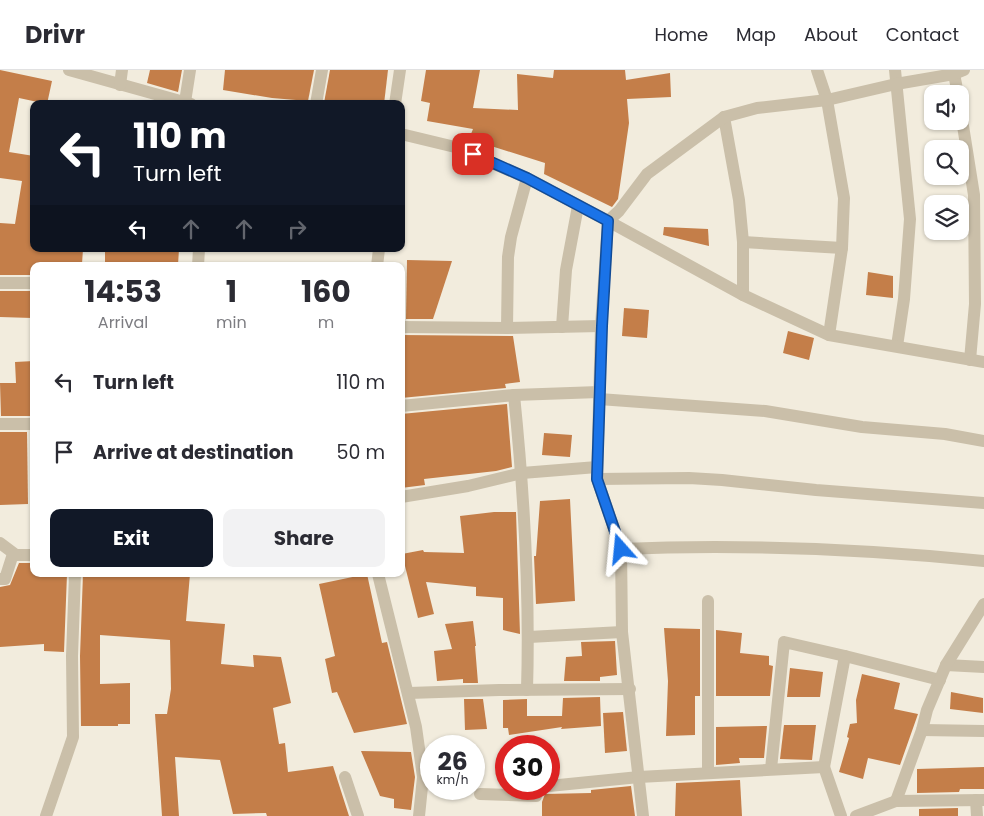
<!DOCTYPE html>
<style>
:root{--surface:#fff;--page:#f2f2f3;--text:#2b2b33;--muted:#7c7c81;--line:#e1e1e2;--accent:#111827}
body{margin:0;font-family:Poppins,sans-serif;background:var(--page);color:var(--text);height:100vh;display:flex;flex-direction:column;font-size:19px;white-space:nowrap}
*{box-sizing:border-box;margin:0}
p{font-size:16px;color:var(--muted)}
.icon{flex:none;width:28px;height:28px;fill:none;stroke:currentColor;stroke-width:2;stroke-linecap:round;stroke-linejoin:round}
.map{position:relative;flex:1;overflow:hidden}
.drawer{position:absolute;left:30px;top:192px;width:375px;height:315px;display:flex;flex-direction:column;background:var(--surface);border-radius:10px;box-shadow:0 1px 4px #0004}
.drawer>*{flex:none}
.top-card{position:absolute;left:30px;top:30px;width:375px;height:152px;border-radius:10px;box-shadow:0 1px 4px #0004;background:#111827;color:#fff;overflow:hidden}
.tools{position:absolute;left:924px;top:15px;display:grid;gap:10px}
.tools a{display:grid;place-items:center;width:45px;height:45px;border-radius:10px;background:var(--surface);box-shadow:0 1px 4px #0004;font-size:25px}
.speed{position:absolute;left:420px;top:665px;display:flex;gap:10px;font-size:25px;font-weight:700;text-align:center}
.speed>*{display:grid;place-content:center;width:65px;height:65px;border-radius:50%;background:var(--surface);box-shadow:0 1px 4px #0004;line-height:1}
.speed small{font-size:12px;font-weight:400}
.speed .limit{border:8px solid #d22;background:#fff;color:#111}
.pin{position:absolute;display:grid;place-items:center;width:42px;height:42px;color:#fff;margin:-21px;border-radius:10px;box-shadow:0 2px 8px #0006}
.me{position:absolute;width:55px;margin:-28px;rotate:342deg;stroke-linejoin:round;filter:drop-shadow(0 0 4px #0008)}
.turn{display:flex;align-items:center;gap:18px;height:105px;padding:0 20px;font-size:22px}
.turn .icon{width:65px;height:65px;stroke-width:2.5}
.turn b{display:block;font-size:35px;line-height:42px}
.lanes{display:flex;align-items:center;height:48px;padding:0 20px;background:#0003;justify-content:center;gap:25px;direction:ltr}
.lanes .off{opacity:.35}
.eta{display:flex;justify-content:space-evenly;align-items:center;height:85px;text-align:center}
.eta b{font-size:30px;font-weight:700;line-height:35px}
.button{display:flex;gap:10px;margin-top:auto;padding:10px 20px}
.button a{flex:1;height:58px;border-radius:10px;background:var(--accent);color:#fff;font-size:20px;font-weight:700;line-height:58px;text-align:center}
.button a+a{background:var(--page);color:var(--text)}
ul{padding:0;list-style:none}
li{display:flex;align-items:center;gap:15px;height:70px;padding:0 20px}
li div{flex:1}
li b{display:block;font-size:19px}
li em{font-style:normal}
header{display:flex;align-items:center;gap:30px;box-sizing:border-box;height:70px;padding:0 25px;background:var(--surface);border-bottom:1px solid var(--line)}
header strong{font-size:24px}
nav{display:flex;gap:28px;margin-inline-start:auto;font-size:18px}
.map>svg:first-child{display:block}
</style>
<header>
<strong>Drivr</strong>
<nav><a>Home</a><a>Map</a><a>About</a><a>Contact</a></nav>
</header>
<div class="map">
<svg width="984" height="746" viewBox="0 0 984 746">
<rect width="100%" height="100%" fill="#f2ecdd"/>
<g fill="#c47e49">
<path d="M0,0L52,11L47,34L19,28L9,82L34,86L33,179H83L82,194H73V196H34V205H0V153L15,154L22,111L0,108Z"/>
<path d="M150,0H182L178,22L147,13Z"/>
<path d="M225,0H314L308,31L272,28L223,20Z"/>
<path d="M330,0H388L384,34L324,33Z"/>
<path d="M426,0H480L473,38L518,40L517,4L553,8L554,0H625L626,10L670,3L671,27L627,29L629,53L618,129L612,137L544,104L545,93L469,69L473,59L427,51L430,33L421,31Z"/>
<path d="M664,157L708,159L709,176L663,165Z"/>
<path d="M105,179H179L178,195L105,196Z"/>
<path d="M407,190L452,191L433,249H406Z"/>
<path d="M868,202L893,206V228L866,225Z"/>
<path d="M0,221H34V245H32V248L0,247Z"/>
<path d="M624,238L649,240L647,268L622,266Z"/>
<path d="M788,261L814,268L809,290L783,283Z"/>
<path d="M401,265L513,266L520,312L505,314L506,318L401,328Z"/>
<path d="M34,291V346H1L0,313H16L15,292Z"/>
<path d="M507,334L512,397L496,401L424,409L425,415L401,418V344Z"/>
<path d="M0,362H27L28,434L0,435Z"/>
<path d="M544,363L572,365L570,387L542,385Z"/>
<path d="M570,429L575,531L536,534L534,486H536L540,431Z"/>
<path d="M494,442H516L520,564L503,560V528L476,526V517L426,512L434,544L418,548L402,484L423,480L424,482L464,483L460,446Z"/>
<path d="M19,493H34V504H67L64,582L44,581V574L0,577V517L10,515Z"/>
<path d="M83,504H190L186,551L225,554L221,594L254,597L253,585L281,587L291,633L273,638L279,674L285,673L288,702L333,696L349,746H267L266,743L233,744L220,690L175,687L179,746H162L155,644H167L171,619L170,570L100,565V614L130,613V654H118V656H81L80,586Z"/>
<path d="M367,504L382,573L387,572L407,654L354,663L337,622L332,623L325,589L335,586L319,514Z"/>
<path d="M473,551L476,576H475L478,613H463V609L437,611L434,581L452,579L445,554Z"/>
<path d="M664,558L700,559V626H695V665L666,666L668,611Z"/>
<path d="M716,560L742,563L740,583L769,586V595L773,596L770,626H716Z"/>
<path d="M615,571L617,605L600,607V611H564L566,587L582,586L581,572Z"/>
<path d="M790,598L823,602L820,627H787Z"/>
<path d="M862,604L900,613L894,639L918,644L900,695L868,688L863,709L839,702L849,668L847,667L850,654L857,653L856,630Z"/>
<path d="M951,622L983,628V643L950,639Z"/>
<path d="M600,627L601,656L561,659L562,657L509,665L508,658H503V630L527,629V646H562L563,628Z"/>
<path d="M464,629H483L487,659L465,660Z"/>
<path d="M623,642L627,681L605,683L603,643Z"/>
<path d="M784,655H816L812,690L780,689Z"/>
<path d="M767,656L764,688H739L740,693L716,695V657Z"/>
<path d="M361,681L411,682L415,707L411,740L394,738V729L380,726Z"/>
<path d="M984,697V719H960L959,722L917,723V699Z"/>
<path d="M740,710L742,746H675L676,713Z"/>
<path d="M631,716L635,746H542V732L545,724L591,723V720Z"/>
<path d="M958,738V746H919V739Z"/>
</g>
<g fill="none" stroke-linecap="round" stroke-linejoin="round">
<g stroke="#cabfa9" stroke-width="12">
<path d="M69,0L191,34"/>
<path d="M817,0L827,30L844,128L842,178L829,265"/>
<path d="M895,0L910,149L904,229L897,276"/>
<path d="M954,4L958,24"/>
<path d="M120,15L122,0"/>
<path d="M185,32L190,0"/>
<path d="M316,34L322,0"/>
<path d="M395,34L400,0"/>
<path d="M960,37L974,125L975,234L970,290"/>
<path d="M724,47L739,130L743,172V225"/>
<path d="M401,64L455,77L527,108L608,151L619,141L647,104L724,47L757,38L827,30L896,14L954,4L964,0"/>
<path d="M743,172L842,178"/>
<path d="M198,196L199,179"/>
<path d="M377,196L379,179"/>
<path d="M0,213H34"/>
<path d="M401,257L507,258L601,256"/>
<path d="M562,257L566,200L578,136"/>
<path d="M507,258L508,187L511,167L527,108"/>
<path d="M514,325C524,423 530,521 527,620"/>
<path d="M599,329L765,341L862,357L945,364L984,371"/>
<path d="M401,336L514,325L599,322"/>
<path d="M0,354H34"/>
<path d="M597,409L689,408L722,410L816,420L984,433"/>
<path d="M401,427L468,416L522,403L597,397"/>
<path d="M0,473L16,485H34"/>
<path d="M621,479C742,474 863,479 984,491"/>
<path d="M378,504L416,657L423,707L419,746"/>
<path d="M0,509H5L12,487L16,485"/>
<path d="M529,567L622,562"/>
<path d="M845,586L940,610"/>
<path d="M946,595L984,597"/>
<path d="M409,623L499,620L630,619"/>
<path d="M922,660L984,661"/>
<path d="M771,699L784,572L845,586L824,697"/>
<path d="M708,703V531"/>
<path d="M345,707L358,746"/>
<path d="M549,716L639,707L824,697L841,746"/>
<path d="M480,724L536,726L538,719"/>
<path d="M976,730L977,746"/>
<path d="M896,731L922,660L927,640L946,595L984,534"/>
<path d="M46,746L73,667L72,586L75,504"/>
<path d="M643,746L622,562L621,479L597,409L601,256L608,151L743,225L829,265L984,292"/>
<path d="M856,746L896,731L984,730"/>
</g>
</g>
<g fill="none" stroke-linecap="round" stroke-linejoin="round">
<defs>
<path id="route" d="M473,84L527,108L608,151L602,256L597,409L621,479"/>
</defs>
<use href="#route" stroke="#114b97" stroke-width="12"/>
<use href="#route" stroke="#1a73e8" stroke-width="9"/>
</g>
</svg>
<div class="tools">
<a><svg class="icon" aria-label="sound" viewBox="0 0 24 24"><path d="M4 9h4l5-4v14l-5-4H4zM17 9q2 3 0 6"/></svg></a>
<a><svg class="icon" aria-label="search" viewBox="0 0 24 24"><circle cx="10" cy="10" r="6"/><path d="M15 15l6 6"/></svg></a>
<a><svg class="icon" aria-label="layers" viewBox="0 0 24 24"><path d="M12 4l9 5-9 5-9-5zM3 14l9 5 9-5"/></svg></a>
</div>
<div class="speed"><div>26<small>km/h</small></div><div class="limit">30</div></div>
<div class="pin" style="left:473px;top:84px;background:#d93025"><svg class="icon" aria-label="arrive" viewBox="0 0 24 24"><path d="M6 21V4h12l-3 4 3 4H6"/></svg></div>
<svg class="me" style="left:621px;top:479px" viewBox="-20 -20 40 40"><path d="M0-17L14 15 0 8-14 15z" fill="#1a73e8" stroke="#fff" stroke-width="4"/></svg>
<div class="top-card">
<div class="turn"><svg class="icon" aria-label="left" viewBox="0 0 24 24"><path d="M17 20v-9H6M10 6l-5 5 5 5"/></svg><div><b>110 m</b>Turn left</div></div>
<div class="lanes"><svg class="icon" aria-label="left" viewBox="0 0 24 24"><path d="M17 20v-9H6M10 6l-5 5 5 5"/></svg><svg class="icon off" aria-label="ahead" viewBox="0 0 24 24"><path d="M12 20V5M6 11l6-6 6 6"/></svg><svg class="icon off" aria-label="ahead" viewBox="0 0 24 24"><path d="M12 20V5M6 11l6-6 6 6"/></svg><svg class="icon off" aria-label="right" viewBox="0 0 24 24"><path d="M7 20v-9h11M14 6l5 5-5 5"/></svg></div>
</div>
<section class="drawer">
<div class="eta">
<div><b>14:53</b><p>Arrival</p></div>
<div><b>1</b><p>min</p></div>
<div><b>160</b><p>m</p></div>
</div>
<ul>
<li><svg class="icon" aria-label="left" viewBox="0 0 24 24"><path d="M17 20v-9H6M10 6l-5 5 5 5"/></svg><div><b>Turn left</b></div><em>110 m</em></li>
<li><svg class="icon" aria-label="arrive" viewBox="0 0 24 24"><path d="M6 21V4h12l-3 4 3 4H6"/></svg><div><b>Arrive at destination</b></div><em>50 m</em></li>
</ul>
<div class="button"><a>Exit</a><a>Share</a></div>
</section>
</div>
